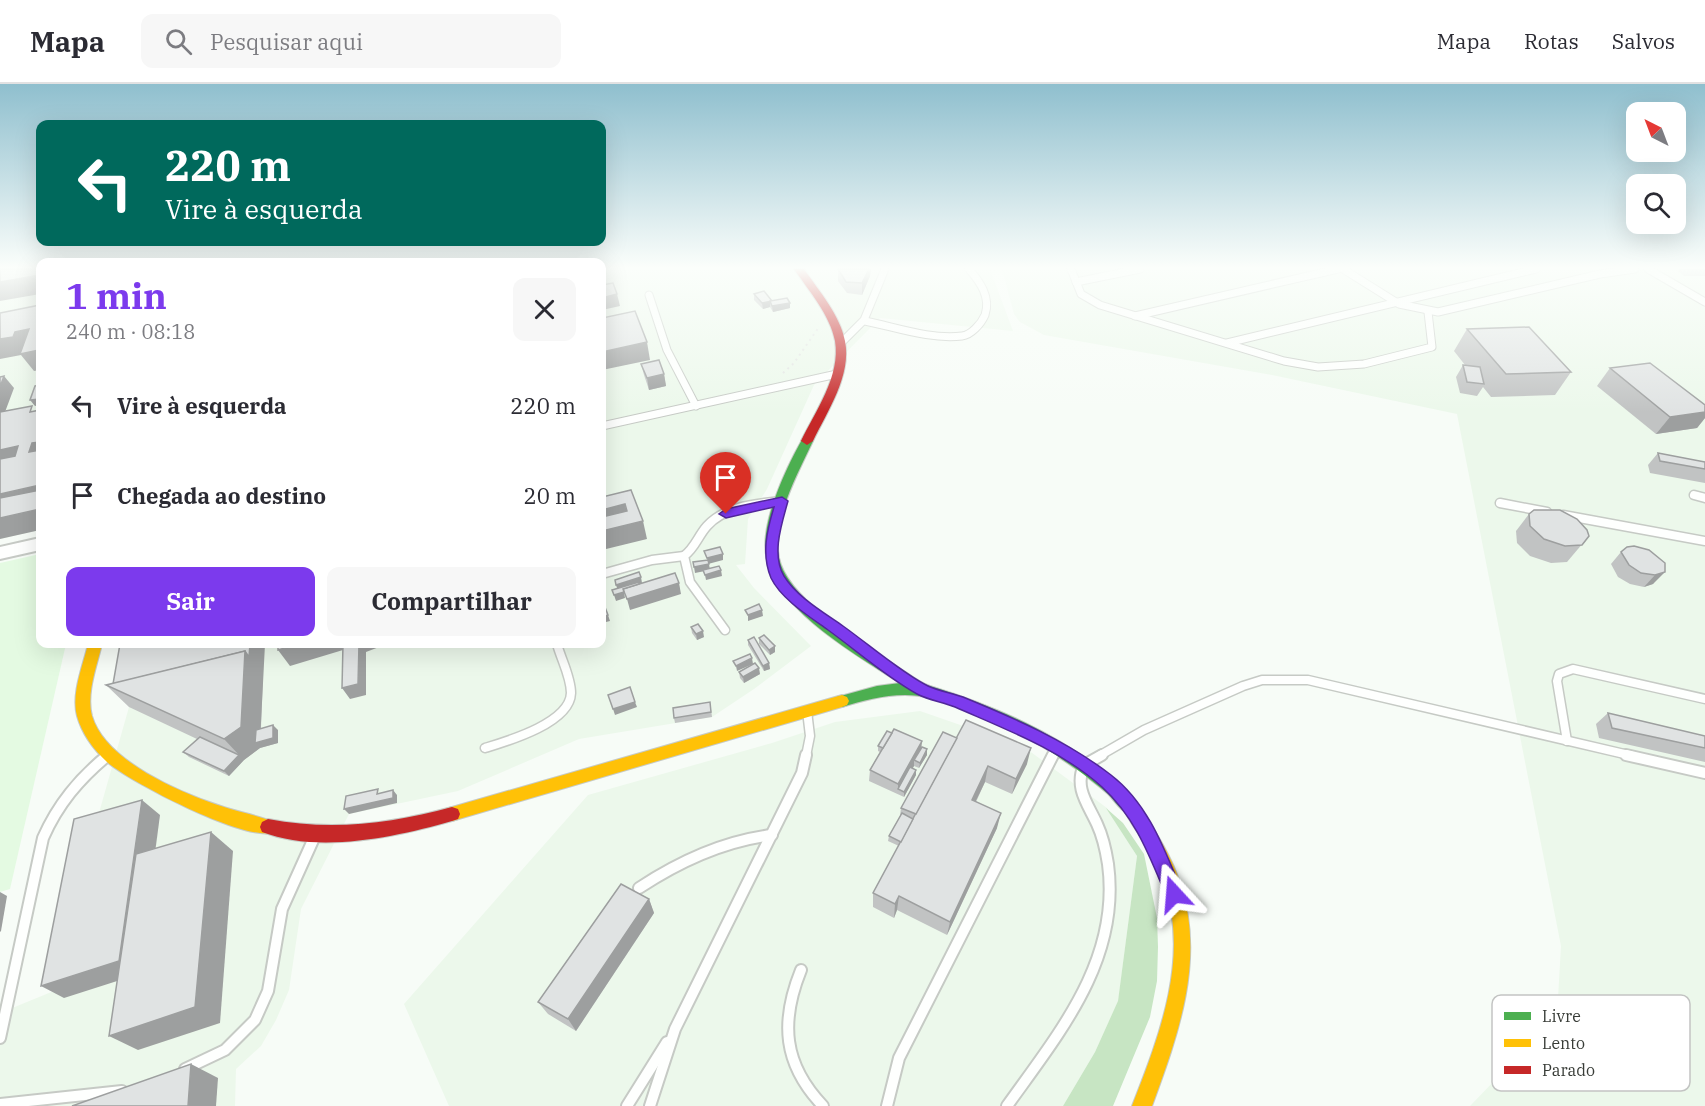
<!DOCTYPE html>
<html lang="pt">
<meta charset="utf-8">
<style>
:root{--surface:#fff;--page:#f7f7f7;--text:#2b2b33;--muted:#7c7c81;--line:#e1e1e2;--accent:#7c3aed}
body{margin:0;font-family:"IBM Plex Serif",serif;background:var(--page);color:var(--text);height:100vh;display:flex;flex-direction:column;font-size:22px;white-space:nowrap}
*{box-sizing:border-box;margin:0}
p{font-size:20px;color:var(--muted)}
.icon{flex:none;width:33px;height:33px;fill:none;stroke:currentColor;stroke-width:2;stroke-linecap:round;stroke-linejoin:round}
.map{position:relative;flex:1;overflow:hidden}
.panel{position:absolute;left:36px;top:174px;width:570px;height:390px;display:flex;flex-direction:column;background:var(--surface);border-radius:12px;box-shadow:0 6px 24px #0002}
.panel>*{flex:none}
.guide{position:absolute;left:36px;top:36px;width:570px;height:126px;border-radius:12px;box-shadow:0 6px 24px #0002;background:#00695c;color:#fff;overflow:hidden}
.needle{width:39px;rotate:318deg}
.buttons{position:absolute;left:1626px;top:18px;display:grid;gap:12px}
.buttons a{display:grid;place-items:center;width:60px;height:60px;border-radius:12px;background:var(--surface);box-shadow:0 6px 24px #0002;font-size:30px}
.pin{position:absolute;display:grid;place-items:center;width:51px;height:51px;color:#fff;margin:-62px -26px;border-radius:50% 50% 50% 0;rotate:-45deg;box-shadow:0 0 6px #0007}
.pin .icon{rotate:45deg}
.me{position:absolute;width:66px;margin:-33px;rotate:341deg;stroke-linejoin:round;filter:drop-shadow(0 0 4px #0008)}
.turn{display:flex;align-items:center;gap:21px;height:126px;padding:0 30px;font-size:27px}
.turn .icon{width:78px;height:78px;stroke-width:2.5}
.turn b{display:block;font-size:42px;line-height:51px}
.round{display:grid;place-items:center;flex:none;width:63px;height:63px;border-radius:12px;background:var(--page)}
.summary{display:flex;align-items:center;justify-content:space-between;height:102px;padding:0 30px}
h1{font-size:36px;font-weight:700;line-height:45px;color:var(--accent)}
.primary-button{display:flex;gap:12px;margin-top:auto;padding:12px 30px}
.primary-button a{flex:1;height:69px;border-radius:12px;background:var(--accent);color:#fff;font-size:24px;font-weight:700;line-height:69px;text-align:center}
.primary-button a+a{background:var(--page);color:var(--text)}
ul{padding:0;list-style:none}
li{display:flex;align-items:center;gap:18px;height:90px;padding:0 30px}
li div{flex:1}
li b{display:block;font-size:22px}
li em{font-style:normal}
header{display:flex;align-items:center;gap:36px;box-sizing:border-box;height:84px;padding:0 30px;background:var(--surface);border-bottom:2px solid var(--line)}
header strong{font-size:28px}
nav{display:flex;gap:33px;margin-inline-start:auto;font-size:21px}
.search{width:420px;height:54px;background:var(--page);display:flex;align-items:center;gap:15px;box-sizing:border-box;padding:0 21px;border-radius:12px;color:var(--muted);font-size:22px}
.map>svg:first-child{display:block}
</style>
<header>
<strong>Mapa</strong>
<div class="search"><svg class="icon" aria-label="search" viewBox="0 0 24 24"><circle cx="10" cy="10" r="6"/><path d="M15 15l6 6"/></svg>Pesquisar aqui</div>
<nav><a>Mapa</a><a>Rotas</a><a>Salvos</a></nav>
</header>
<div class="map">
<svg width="1705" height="1022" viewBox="0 0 1705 1022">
<rect width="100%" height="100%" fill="#f7fcf7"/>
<g fill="#ecf8eb">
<path d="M0,185H40V446L0,455Z"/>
<path d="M602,185H990L1013,247L880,234L814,301L767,405L748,435L745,480L736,481L754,504L811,562L754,605L712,633L579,655L458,707L349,730L301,825L289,906L276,936L261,962L236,985L235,1022H0V929L66,902L93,750L129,623L139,560H602Z"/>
<path d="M1002,185H1705V1022H1470L1557,932L1561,862L1457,330L1272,291L1044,251L1020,238L1014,230Z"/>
<path d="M920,627L1024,663L1107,724L1137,772L1118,918L1095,968L1063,1022H449L404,920L588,711L772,659L835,638Z"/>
</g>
<path fill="#e4fae2" d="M40,470V560H66L10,805L0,808V479Z"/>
<path fill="#c7e5c3" d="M1106,724L1123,739L1144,770L1157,834L1158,863L1157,897L1150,933L1113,1022H1063L1095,968L1118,917L1137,772Z"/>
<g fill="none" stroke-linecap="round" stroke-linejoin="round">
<defs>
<g id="lane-far2">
<path d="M1071,185L1081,210L1100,221L1284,277L1318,283L1364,280L1432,263L1428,228"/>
<path d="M1343,185L1399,220L1438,228L1600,190L1635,185"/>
<path d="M1648,185L1705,218"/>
<path d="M1076,198L1140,185"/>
<path d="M649,211L667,266L696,322"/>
<path d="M1135,232L1338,185"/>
<path d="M865,237C895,243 931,256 962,252C971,251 981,240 985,231C991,213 980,198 969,185"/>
<path d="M1227,259L1536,185"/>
<path d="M840,260L864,236L885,185"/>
<path d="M602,342L837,290"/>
</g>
<g id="lane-far1">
<path d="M1694,411L1705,414"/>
<path d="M1500,419L1547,428"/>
<path d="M1563,431L1705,457"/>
<path d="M602,490L652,476L684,472"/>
<path d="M725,546L690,498L684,472C695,464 698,452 707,442C725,422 756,420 781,417"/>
<path d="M1567,657L1557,597L1559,590L1573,585L1705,615"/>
<path d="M485,664C508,657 570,639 571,609C571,593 561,575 557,560"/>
<path d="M806,672L810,652L807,627"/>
<path d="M1052,672L1055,666"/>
<path d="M1099,672L1144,646L1243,602L1262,596H1308L1633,672"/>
</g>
<g id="lane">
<path d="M1626,671L1705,689"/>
<path d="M639,804C680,777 723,757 772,751"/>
<path d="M801,886C780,938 783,980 823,1022"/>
<path d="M0,954L43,754C58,720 79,695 108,671"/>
<path d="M185,985L225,966L255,936L268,907L282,825L314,754"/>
<path d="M0,1020L122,1007"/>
<path d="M627,1022L667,958"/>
<path d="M650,1022L675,945L802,689L806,671"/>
<path d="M887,1022L899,974L1053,671"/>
<path d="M1007,1022C1059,949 1121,876 1108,780C1106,767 1103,753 1097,740C1088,720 1074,704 1084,681L1102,671"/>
</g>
<path id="street" d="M40,454V466L0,475V463Z"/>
<path id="fast" d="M807,353L813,357C797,391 772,435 779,474C787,515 865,562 898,583C908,589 919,599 930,602C994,622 1055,648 1108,691C1119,700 1133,711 1139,724L1137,729L1131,731C1121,728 1115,717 1108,710C1100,703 1091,696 1083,690C1038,657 961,611 905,611C883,611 862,617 842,623L837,621L835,617L837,613L877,602L900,599C858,572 780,528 767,476C758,442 786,384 803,354Z"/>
<g id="slow">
<path d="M88,560H102C97,582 86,609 92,632C105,677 181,709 221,722C238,728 257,731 274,738L276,743L274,748C247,759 130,698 107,678C94,666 82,650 77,632C71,609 83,582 88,560Z"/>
<path d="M842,611L847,613L849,617L847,621L842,623L452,737L446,735L444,730L446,725L452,723Z"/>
<path d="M1131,717L1137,719C1153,744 1171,770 1180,799C1206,875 1178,951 1152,1022H1132C1159,953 1192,870 1162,796C1158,786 1154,776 1149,767C1141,752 1130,739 1123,724L1125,719Z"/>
</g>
<g id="jam">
<path d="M794,185H804C819,207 840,231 845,257C852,291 827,328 813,357L807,361L801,357C815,328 841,292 835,257C830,231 809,207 794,185Z"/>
<path d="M452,723L458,725L460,730L458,735L452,737C396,753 319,770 262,748L260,743L262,738L268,735C331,747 390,740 452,723Z"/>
</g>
</defs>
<use href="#lane-far2" stroke="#c6cac5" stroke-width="9"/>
<use href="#lane-far1" stroke="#c6cac5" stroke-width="11"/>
<use href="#lane" stroke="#c6cac5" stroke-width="14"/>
<use href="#street" stroke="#c6cac5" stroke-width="4"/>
<use href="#fast" stroke="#c6cac5" stroke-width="2"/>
<use href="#slow" stroke="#c6cac5" stroke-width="2"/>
<use href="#jam" stroke="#c6cac5" stroke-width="2"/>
<path stroke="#e3e5e3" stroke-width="2" stroke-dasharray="2 4" stroke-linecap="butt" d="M783,289L794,279L819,243"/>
<use href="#lane-far2" stroke="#fefffe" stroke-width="7"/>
<use href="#lane-far1" stroke="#fefffe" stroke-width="8"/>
<use href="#lane" stroke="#fefffe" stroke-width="10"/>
<use href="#street" fill="#fefffe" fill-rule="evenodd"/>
<use href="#fast" fill="#4caf50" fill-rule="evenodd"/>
<use href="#slow" fill="#ffc107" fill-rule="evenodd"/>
<use href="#jam" fill="#c62828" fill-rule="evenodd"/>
</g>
<g fill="#c1c3c3">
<path d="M838,185H871L870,192L862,211L847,209L838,197Z"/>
<path d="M1679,185H1705V192H1684L1678,187Z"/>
<path d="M754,210L772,217L790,219V224L773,228L770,223L763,225L754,216Z"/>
<path d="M1467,245L1571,288L1555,311L1491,313L1483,303L1477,312L1460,309L1456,293L1463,281H1465L1454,267Z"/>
<path d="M641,280L664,290L666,302L649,306L644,291Z"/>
<path d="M1610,284L1705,321V334L1697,344L1656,350L1597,302Z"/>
<path d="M1658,369L1705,378V399L1650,389L1648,381Z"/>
<path d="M1529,430L1589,452L1567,478L1551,479L1530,472L1517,459L1516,447Z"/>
<path d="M1621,468L1665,479L1653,500L1644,503L1630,500L1618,493L1611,480Z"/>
<path d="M691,543L704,553L697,556L692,549Z"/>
<path d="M759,554L775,568L770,571L759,560Z"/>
<path d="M748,556L769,579L770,585L764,587L748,561Z"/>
<path d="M739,588L760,590L744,599L740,594Z"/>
<path d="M263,590L261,644L278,646V659L260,664L244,676L229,692L189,673L183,668L197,655L129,623L106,601Z"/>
<path d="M710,618L712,633L675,639L674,634Z"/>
<path d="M1608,629L1705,652V678L1599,654L1596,640Z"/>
<path d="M957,654L1027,680L1012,710L985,698L976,718L997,744L947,851L897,826L894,834L873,823V809L899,762L888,757L889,752L900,732L901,724Z"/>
<path d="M878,662L922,663L927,671L919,684L914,682L912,684L916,686V691L904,713L869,697L870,686L880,668L878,667Z"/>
<path d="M649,815L654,829L576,947L548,930L538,918Z"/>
</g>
<g fill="#9d9f9f">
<path d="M869,185H871L870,192L862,211V199Z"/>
<path d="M40,191V210L0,217V198Z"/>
<path d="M617,210L620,222L602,226V214Z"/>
<path d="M770,217V223L763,225L762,219Z"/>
<path d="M790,219V224L773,228L772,222Z"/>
<path d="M29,245L40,261V286L34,287L21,271L0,275V255L15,248Z"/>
<path d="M647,258L650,276L602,286V268Z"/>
<path d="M664,290L666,302L649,306L647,294Z"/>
<path d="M4,292L14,304L5,328L0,329V303Z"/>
<path d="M40,315V321L35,322L30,316Z"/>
<path d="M1705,328V334L1697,344L1656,350L1670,333Z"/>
<path d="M40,358V382L29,368L32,359Z"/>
<path d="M18,362L33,380L0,386V366Z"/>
<path d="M40,401V422L0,431V410Z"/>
<path d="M625,420L629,437L602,445V426Z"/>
<path d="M40,425V446L0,455V434Z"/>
<path d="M643,437L647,455L602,466V447Z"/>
<path d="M723,470V476L708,480L707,474Z"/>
<path d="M709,480L710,486L695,489L694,483Z"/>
<path d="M721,486L722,492L706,496L705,491Z"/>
<path d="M1665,488L1653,500L1644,503L1655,491Z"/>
<path d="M641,493L642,499L618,507L616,501Z"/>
<path d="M679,499L681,510L630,526L627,515Z"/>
<path d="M624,508L625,514L616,517L614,511Z"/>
<path d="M762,526L763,532L748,537V531Z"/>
<path d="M608,531L610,537L602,539V533Z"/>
<path d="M703,547L704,553L697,556L696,550Z"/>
<path d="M250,560H265L260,658L273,641L278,646V659L260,664L244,676L229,692L224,687L239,671L224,655L245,567Z"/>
<path d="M298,560H342L343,566L290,582L278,566Z"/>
<path d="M359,560H387L366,568V611L350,615L342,604Z"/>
<path d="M775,562V568L770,571L769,566Z"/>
<path d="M752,574L753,580L737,587L736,582Z"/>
<path d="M769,579L770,585L764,587L763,582Z"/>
<path d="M759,584L760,590L744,599L743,593Z"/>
<path d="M635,618L637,623L615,631L613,625Z"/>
<path d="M922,657L921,668L914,676V682L900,706L898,705V700Z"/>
<path d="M1031,664L1027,680L1012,710L1016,695Z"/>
<path d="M927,665V671L919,684L920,679Z"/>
<path d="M988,682L985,698L969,731L972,716Z"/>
<path d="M916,686V691L904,713V708Z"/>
<path d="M393,706L397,711V719L349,730L344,725Z"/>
<path d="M142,716L160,731L139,890L64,914L41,902Z"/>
<path d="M1001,729L997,744L947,851L950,838Z"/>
<path d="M211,748L233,767L220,939L138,966L109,952Z"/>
<path d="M0,808L7,812L1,847L0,848Z"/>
<path d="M899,812L897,826L894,834L895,820Z"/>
<path d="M649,815L654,829L576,947L568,935Z"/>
<path d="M191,980L218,994L216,1022H188Z"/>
</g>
<g fill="#e0e3e3" stroke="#9d9f9f" stroke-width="1.5">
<path d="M0,185H40V191L0,198Z"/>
<path d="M838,185H869L862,199L846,198Z"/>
<path d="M613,199L617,210L602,214V201Z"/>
<path d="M764,207L772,217L762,219L754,210Z"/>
<path d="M787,214L790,219L772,222L770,217Z"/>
<path d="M40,221V261L39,266L20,270L29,245L15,248L13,253L0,255V229Z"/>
<path d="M635,227L647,258L602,268V234Z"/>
<path d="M1529,243L1571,288L1506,290L1467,245Z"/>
<path d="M659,276L664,290L647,294L641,280Z"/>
<path d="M1650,279L1705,321V328L1670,333L1610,284Z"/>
<path d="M1463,281L1480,283L1484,300L1467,298Z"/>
<path d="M4,292L0,303V293Z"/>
<path d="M40,301V315L30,316L35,302Z"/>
<path d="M32,322L30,328L40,326V358L32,359L29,368L40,366V401L0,410V375L15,372L18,362L0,366V328Z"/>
<path d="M1658,369L1705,378V385L1660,377Z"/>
<path d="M40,406V425L0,434V414Z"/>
<path d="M631,406L643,437L602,447V433L627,427L625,420L602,426V413Z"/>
<path d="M1534,426H1560L1577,435L1587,446L1589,452L1582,461L1565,462L1544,455L1530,442L1529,430Z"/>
<path d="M1634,462L1649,466L1665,479V488L1655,491L1641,489L1629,481L1621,468L1627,463Z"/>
<path d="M720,463L723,470L707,474L704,467Z"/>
<path d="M708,476L709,480L694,483L693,478Z"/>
<path d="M719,482L721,486L705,491L703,486Z"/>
<path d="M639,488L641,493L616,501L615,496Z"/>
<path d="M675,489L679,499L627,515L623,505Z"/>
<path d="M639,498V500L623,505L624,508L614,511L612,506Z"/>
<path d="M602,518H603L608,531L602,533Z"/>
<path d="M759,520L762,526L748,531L745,526Z"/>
<path d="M698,540L703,547L696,550L691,543Z"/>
<path d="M764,551L775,562L769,566L759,554Z"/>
<path d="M754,553L769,579L763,582L748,556Z"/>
<path d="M120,560H160L159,562L170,560H250L249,573L245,567L113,600Z"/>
<path d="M278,560H298L278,566Z"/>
<path d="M343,560H359L358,600L342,604Z"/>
<path d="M245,567L241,643L224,655L106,601Z"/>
<path d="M750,570L752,574L736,582L733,577Z"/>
<path d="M755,579L759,584L743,593L739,588Z"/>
<path d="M630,603L635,618L613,625L608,611Z"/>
<path d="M710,618L711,628L674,634L673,624Z"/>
<path d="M1608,629L1705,652V664L1612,644Z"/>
<path d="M966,636L1031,664L1016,695L988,682L972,716L1001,729L950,838L899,812L895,820L873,809Z"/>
<path d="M273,641V654L255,659L256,646Z"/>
<path d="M894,645L922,657L898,700L870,686Z"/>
<path d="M887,647L892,649L883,664L878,662Z"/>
<path d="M943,648L957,654L916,730L901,724Z"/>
<path d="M200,653L239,671L224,687L183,668Z"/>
<path d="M922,663L927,665L920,679L914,676Z"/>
<path d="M910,683L916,686L904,708L898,705Z"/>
<path d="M378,705L377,710L393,706V714L344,725L346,712Z"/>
<path d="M142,716L119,877L41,902L74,735Z"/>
<path d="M902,729L913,735L901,758L889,752Z"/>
<path d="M211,748L195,923L109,952L136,770Z"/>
<path d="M621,800L649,815L568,935L538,918Z"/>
<path d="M191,980L188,1022H72Z"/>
</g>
<linearGradient id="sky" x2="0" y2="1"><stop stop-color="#8fbfce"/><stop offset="0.56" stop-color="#fbfefb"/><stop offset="1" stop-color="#fbfefb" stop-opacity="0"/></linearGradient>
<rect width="1705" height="328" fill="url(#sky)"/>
<path fill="#7c3aed" stroke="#51269a" stroke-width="1.5" d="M782,413L788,417C782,439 771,470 784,492C797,513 823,528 843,542C867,559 903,590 928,602C939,607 952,609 963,613C1014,634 1067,657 1111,691C1149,720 1165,767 1183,810L1180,816L1174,818L1168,816C1150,774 1137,735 1102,703C1061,666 1005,645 955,623C943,618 928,616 917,610C885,592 857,567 828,546C810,533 781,515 771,494C761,470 767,446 774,423L726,434L719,430L726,425Z"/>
<rect x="1492" y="911" width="198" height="96" rx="9" fill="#fff" stroke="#c3c4c3" stroke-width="1.5"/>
<rect x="1504" y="928" width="27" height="8" fill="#4caf50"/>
<rect x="1504" y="955" width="27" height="8" fill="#ffc107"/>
<rect x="1504" y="982" width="27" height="8" fill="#c62828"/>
<g font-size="16" fill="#383c37">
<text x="1542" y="938">Livre</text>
<text x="1542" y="965">Lento</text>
<text x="1542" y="992">Parado</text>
</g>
</svg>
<div class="buttons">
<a><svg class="needle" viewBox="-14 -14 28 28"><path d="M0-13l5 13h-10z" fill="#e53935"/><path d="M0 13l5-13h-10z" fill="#7c7c81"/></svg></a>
<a><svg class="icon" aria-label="search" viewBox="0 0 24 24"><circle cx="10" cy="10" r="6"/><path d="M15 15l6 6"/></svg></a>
</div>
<div class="pin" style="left:726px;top:430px;background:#d93025"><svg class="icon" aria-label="arrive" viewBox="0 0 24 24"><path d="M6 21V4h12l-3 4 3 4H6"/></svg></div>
<svg class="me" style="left:1174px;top:810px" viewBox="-20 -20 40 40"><path d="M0-17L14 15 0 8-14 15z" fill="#7c3aed" stroke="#fff" stroke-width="4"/></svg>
<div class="guide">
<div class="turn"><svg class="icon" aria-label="left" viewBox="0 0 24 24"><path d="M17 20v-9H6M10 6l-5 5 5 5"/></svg><div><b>220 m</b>Vire à esquerda</div></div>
</div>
<section class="panel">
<div class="summary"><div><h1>1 min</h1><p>240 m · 08:18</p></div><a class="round"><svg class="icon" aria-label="close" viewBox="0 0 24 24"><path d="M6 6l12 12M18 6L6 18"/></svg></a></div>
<ul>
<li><svg class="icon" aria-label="left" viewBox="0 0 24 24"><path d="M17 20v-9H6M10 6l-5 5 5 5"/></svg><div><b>Vire à esquerda</b></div><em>220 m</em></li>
<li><svg class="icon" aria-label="arrive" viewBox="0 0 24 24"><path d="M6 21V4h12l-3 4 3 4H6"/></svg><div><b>Chegada ao destino</b></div><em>20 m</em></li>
</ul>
<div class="primary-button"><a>Sair</a><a>Compartilhar</a></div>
</section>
</div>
